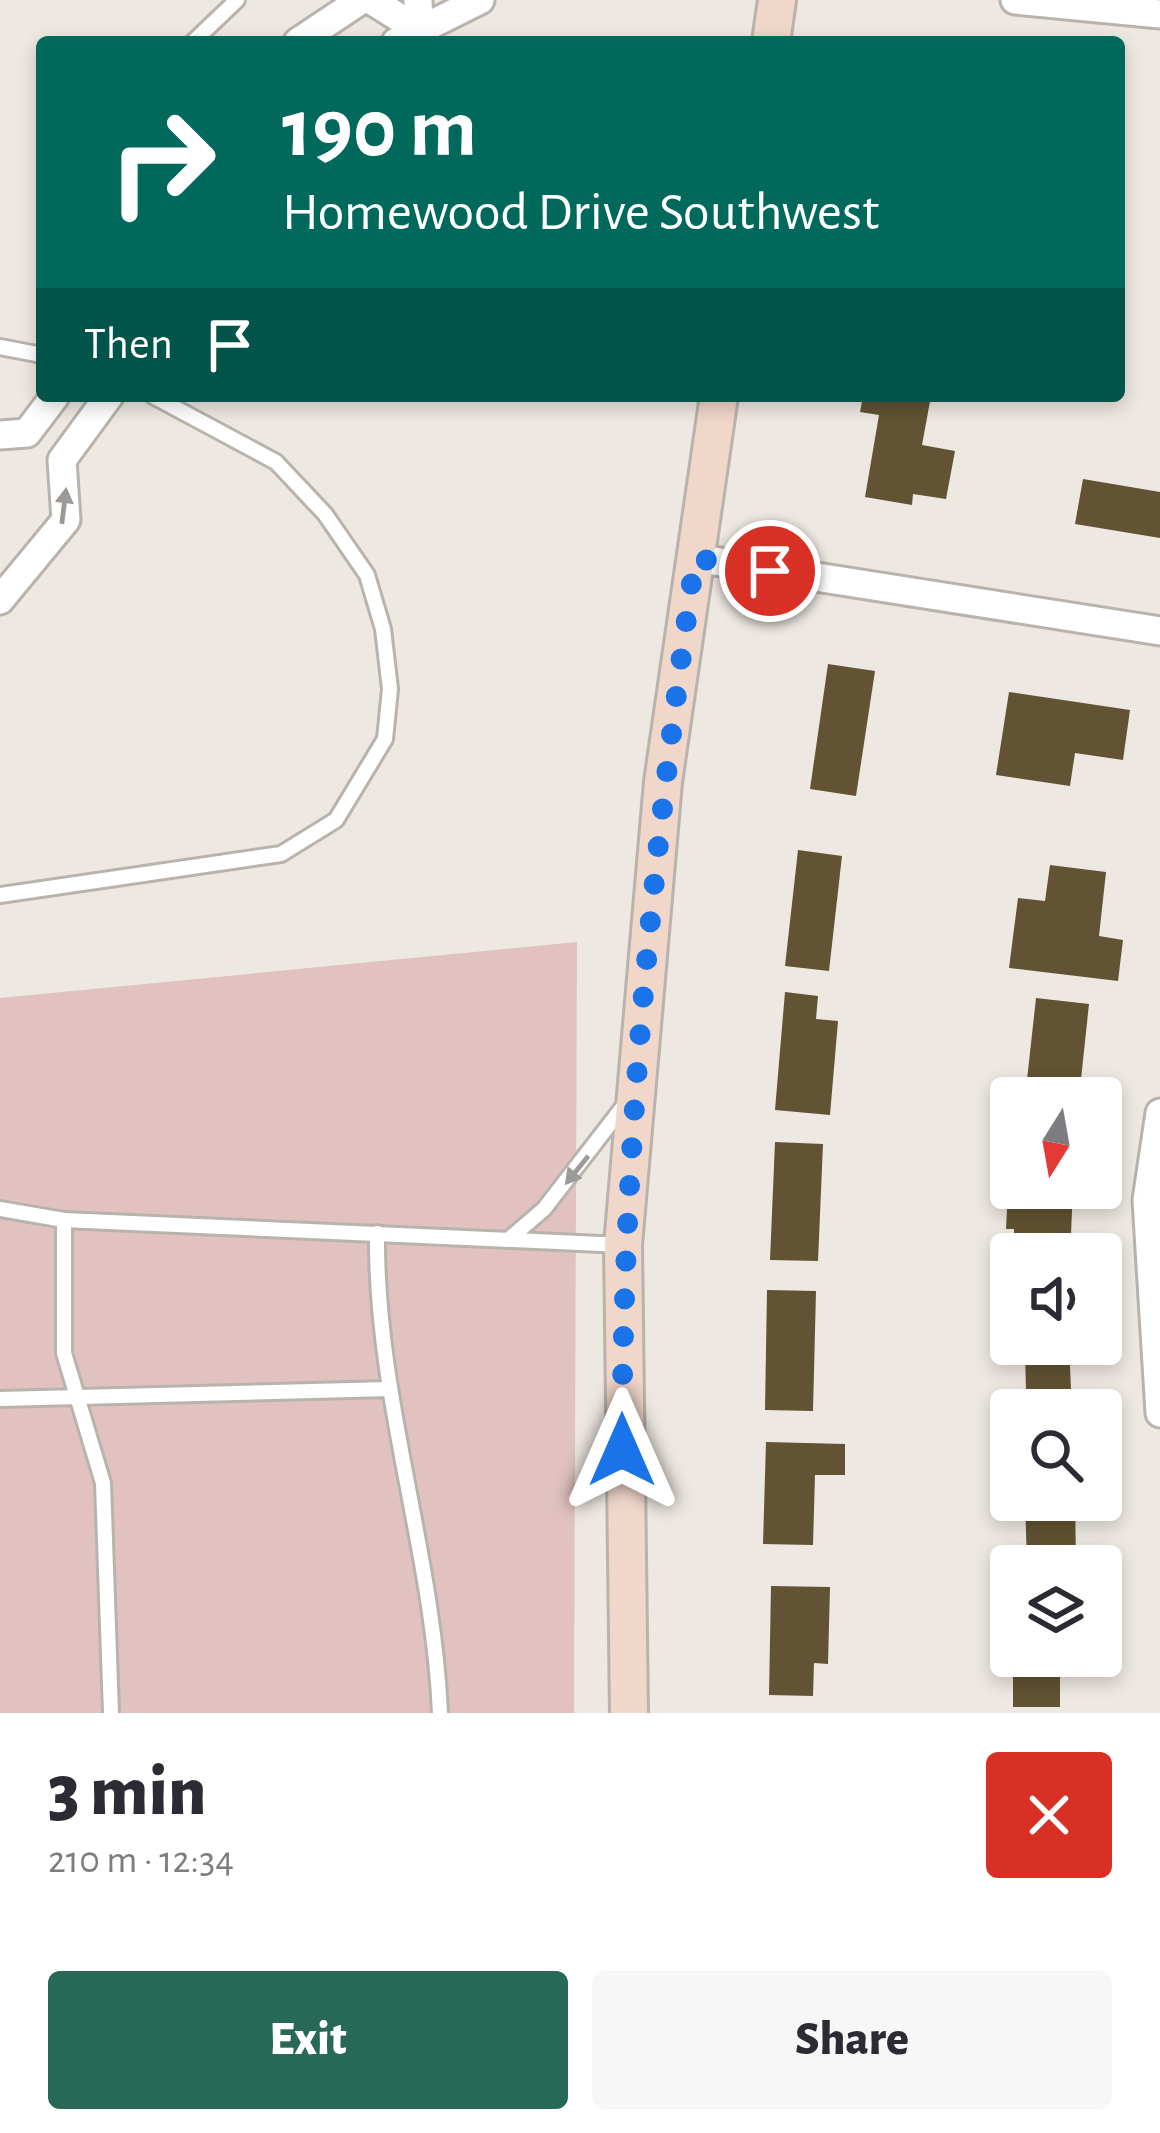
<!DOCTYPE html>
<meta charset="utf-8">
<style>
:root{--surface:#fff;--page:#f7f7f7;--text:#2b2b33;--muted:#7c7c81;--accent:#276856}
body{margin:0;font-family:"Alegreya Sans",sans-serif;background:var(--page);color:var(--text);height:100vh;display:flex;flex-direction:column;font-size:45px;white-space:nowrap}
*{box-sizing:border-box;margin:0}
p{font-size:39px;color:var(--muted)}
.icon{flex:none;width:66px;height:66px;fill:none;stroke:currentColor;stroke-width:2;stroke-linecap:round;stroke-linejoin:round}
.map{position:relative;height:1713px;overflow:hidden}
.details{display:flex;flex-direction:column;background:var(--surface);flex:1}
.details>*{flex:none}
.banner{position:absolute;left:36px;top:36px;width:1089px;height:366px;border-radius:12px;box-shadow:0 6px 18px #0003;background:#00695c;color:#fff;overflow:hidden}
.needle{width:78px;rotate:191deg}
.buttons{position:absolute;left:990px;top:1077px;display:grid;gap:24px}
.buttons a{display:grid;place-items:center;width:132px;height:132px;border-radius:12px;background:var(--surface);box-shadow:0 6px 18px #0003;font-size:60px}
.pin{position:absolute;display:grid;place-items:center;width:102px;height:102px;color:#fff;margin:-51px;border:6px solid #fff;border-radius:50%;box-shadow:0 3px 12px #0007}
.me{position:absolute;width:132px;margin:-66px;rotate:0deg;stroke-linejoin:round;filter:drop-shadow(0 0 9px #0008)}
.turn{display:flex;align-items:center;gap:42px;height:252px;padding:0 48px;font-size:54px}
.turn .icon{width:156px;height:156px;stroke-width:2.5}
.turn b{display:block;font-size:84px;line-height:102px}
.then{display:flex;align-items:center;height:114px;padding:0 48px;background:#0003;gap:24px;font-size:45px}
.round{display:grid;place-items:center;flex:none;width:126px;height:126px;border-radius:12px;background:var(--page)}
.head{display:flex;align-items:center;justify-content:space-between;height:204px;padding:0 48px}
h1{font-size:72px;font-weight:800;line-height:90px}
.cta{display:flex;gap:24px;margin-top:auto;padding:24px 48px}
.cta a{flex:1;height:138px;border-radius:12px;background:var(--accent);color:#fff;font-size:48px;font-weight:800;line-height:138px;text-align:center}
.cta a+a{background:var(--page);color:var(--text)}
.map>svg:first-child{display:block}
</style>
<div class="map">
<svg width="1160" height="1713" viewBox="0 0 1160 1713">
<rect width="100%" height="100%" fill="#eee8e2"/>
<path fill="#e1c2c1" d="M577,942L574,1713H0V998Z"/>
<g fill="#615333">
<path d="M863,396H931L922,445L955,451L946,499L913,494L912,505L865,497L879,415L860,412Z"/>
<path d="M1083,479L1160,492V538L1075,524Z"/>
<path d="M828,664L875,671L856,796L810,789Z"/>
<path d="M1009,692L1130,710L1123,760L1075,753L1070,786L996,775Z"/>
<path d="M798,850L842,856L829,971L785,966Z"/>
<path d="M1050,865L1106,872L1099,936L1123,940L1118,981L1009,968L1018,898L1045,901Z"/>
<path d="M785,992L818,996L816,1019L838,1021L830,1115L775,1110Z"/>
<path d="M1036,998L1089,1004L1079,1098H1025Z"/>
<path d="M775,1142L823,1144L818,1261L770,1260Z"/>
<path d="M999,1147L1011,1148V1187H998Z"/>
<path d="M1008,1188H1073L1071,1234L1054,1233V1254H1014V1229H1006Z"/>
<path d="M767,1290L816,1291L813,1411L765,1410Z"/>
<path d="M1009,1344H1069L1071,1389L1026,1391L1025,1351L1009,1352Z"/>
<path d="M766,1442L845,1444V1475H815L813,1545L763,1544Z"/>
<path d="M1025,1500H1075L1076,1562L1027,1563Z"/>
<path d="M771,1586L830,1587L828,1664L814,1663L813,1696L769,1695Z"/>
<rect x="1013" y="1656" width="47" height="51"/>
</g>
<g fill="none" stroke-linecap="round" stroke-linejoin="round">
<defs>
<g id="service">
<path d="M193,42L237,0"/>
<path d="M0,347L42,355"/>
<path d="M0,895L281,854L336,820L385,739L390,689L383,629L367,575L325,514L276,462L153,396"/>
<path d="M0,1209L64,1220L623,1245"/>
<path d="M64,1220V1353L103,1483L111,1713"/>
<path d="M377,1233C375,1395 433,1551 440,1713"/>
<path d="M508,1240L544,1209L626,1103"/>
<path d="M0,1399L390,1389"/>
</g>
<g id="minor">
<path d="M371,0L419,30L418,0"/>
<path d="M1015,0L1160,14"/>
<path d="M298,42L361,0"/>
<path d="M396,42L480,0"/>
<path d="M0,435L27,433L55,396"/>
<path d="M695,558L1160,631"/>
<path d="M0,600L66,520L62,460L109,396"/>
<path d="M1160,1113L1147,1200L1160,1413"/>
</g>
<g id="secondary">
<path d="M771,42L777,0"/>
<path d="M629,1713L623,1245L663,782L719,396"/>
</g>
</defs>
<use href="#service" stroke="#b9b3ad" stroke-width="20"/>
<use href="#minor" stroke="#b9b3ad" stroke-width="33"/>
<use href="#secondary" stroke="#b9b3ad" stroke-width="42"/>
<use href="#service" stroke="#fff" stroke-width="14"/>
<use href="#minor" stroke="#fff" stroke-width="27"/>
<use href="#secondary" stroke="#f1d6ca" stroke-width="36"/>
</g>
<defs><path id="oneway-solid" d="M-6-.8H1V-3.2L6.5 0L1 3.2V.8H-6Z" transform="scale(3)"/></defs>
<g fill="#9b9a98">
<use href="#oneway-solid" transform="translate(64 506) rotate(-83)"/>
<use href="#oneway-solid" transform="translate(577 1170) rotate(129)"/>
</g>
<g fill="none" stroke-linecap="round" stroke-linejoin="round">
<path stroke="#1a73e8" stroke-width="21" stroke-dasharray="0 37.8" d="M622,1450C622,1150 653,854 695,558L770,571"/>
</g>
</svg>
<div class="buttons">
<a><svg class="needle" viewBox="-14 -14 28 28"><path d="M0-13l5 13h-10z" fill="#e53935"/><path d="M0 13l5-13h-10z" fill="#7c7c81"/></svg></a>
<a><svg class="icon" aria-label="sound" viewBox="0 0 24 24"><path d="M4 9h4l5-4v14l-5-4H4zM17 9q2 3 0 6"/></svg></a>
<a><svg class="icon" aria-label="search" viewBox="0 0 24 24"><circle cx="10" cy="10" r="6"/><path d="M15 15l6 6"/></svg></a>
<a><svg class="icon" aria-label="layers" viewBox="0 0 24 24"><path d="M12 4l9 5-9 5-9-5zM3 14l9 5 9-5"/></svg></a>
</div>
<div class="pin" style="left:770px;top:571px;background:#d93025"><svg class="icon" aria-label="arrive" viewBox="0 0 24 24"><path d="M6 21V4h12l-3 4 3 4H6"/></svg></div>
<svg class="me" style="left:622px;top:1450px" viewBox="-20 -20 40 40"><path d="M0-17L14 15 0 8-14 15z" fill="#1a73e8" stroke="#fff" stroke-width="4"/></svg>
<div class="banner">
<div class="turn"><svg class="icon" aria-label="right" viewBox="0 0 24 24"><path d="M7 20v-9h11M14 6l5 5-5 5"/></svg><div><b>190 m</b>Homewood Drive Southwest</div></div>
<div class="then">Then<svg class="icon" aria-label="arrive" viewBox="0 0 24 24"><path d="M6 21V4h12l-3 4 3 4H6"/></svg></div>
</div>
</div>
<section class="details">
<div class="head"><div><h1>3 min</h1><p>210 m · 12:34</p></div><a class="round" style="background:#d93025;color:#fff"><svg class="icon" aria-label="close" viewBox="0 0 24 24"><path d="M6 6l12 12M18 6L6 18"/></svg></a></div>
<div class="cta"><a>Exit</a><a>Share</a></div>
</section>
